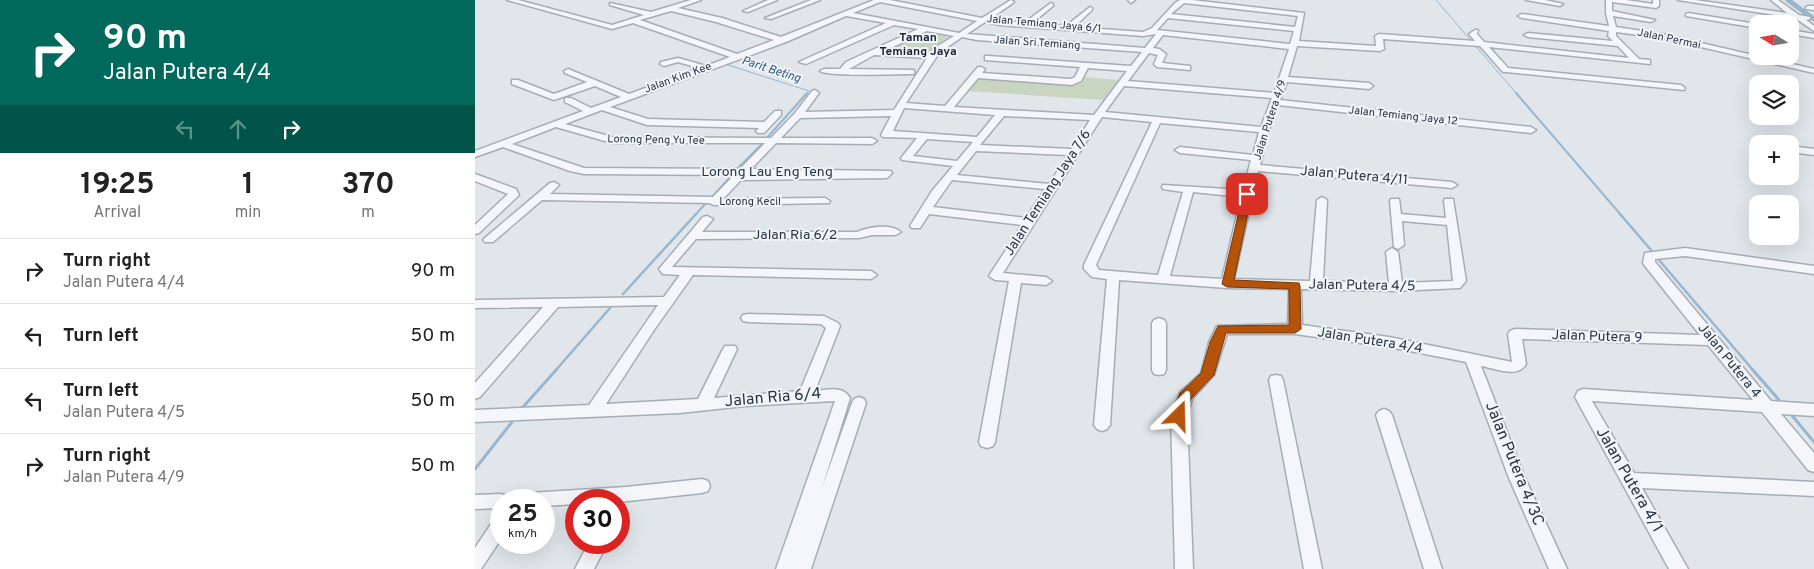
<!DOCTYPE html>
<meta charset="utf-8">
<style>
:root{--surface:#fff;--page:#f2f2f2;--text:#222;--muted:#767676;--line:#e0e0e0}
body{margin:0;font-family:Overpass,sans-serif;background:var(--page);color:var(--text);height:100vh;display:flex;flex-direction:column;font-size:19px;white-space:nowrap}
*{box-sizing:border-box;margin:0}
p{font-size:16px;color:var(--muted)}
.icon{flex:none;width:28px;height:28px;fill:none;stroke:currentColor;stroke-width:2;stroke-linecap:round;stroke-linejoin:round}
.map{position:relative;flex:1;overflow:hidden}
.panel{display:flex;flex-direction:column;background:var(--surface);width:475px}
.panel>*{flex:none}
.banner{background:#00695c;color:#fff;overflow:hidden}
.needle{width:32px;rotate:281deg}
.fabs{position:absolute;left:1274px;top:15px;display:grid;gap:10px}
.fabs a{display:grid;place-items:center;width:50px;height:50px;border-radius:10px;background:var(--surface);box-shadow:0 5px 20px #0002;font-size:25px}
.speed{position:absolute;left:15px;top:489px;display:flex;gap:10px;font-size:25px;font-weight:700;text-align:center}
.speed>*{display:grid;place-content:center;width:65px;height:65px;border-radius:50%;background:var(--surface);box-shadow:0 5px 20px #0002;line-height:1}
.speed small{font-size:12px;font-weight:400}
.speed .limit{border:8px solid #d22;background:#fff;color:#111}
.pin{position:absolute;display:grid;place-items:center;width:42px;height:42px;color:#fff;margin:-21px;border-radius:10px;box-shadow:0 2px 8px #0006}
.me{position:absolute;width:55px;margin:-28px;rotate:22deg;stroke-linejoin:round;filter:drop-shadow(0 0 4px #0008)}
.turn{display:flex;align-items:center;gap:18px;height:105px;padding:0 20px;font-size:22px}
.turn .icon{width:65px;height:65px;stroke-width:2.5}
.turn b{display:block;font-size:35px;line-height:42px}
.lanes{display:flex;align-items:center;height:48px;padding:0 20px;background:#0003;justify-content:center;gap:25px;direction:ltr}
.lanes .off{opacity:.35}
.eta{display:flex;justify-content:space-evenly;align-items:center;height:85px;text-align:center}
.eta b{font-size:30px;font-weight:700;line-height:35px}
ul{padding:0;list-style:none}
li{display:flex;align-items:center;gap:15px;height:65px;padding:0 20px;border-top:1px solid var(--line)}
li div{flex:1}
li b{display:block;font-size:19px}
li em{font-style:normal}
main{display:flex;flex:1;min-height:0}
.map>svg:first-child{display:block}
</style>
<main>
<section class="panel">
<div class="banner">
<div class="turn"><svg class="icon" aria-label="right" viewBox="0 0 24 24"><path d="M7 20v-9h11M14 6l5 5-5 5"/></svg><div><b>90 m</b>Jalan Putera 4/4</div></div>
<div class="lanes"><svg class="icon off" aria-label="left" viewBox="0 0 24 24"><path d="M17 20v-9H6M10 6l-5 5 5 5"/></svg><svg class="icon off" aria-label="ahead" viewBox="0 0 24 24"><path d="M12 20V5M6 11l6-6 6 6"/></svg><svg class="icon" aria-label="right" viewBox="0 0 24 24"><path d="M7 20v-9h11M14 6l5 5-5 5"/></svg></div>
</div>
<div class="eta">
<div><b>19:25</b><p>Arrival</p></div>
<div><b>1</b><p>min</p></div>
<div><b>370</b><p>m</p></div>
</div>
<ul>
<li><svg class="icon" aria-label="right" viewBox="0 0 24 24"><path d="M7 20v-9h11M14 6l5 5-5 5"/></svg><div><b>Turn right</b><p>Jalan Putera 4/4</p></div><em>90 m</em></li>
<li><svg class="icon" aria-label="left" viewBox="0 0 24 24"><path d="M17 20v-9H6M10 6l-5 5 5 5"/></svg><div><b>Turn left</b></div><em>50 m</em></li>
<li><svg class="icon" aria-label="left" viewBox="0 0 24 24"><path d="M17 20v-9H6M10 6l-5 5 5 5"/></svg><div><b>Turn left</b><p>Jalan Putera 4/5</p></div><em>50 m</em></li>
<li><svg class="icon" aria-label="right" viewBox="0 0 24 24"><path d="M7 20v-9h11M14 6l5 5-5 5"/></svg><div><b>Turn right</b><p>Jalan Putera 4/9</p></div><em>50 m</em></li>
</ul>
</section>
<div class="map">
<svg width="1339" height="569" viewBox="0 0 1339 569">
<rect width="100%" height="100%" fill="#e1e6eb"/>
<g fill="#c8d6c1">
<path d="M449,31L473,37L451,55L413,54L408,51Z"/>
<path d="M510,77L599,83L609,77L644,80L628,100L493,91L503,79Z"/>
</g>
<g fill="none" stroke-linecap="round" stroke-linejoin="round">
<g stroke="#98b7cf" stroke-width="1">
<path d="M961,0L1042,94"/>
<path d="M250,64L334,91L331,94"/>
</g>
<g stroke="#98b7cf" stroke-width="2">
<path d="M1041,93L1146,215"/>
<path d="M291,139L332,93"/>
<path d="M263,168L287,144"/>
<path d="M238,196L258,174"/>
<path d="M220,215L233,201"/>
</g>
<g stroke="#98b7cf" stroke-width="2.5">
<path d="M1145,214L1176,250"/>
<path d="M1184,260L1278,370"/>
<path d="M148,294L221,214"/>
<path d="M81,370L135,308"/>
</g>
<g stroke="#98b7cf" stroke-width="3">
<path d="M1277,369L1304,400"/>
<path d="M48,407L82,369"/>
<path d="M1315,413L1339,442"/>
<path d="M0,469L37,422"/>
</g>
<path stroke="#98b7cf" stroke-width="5" d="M1313,0L1339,19"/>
<defs>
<g id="minor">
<path d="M32,0H43L137,25L169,15L135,5V3L176,12L216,0H226L203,8L247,18L306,37L399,0H415L507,18L536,0L539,2L538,3L515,19L549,23L576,3L578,4V6L557,23L591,26L615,7L617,8V10L599,27L668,32L677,28L700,3L705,0H717L829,13L824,41L901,46L900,36L904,34L1000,41L994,34L1000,30H1003L1002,34L1009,42L1154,58L1143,46L1053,37L1049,35L1053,33L1138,41L1133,36L1134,31L1047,18L1043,16L1047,14L1134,26L1131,13V0H1151L1178,4V0H1184V6L1181,8L1137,2V11L1180,20L1176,22L1138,16L1141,27L1187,34L1339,69V73L1187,38L1141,32V36L1164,59L1175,60V64L1014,47L1033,68L1206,85L1210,88L1209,90L1031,72H1028L1005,46L908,39L909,49L905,51L822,46L813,77L894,83L898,86L894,89L812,82L805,100L1056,127L1061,130L1056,133L803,105L794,130L785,165L977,182L982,185L977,188L783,171L759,279L835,281L842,200L847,197L852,200L848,281L914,283L911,252L917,248L923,252L927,283L978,281L972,225L927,221L929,245L923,249L919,247L915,201L916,199H924L926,214L971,218L969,201L970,199H978L991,281L985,288L921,291L826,289L827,325L914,337L1037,362L1033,334L1035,331L1040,329L1225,335L1170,266L1168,263L1170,253L1210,248L1339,266V274L1210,256L1180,259V262L1296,401L1339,404V416L1306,414L1339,453V472L1333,470L1287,412L1117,401L1159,473L1339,482V496L1167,488L1213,569H1194L1100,397L1103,391L1108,389L1278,400L1233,345L1047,339L1051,364C1043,379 1019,368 1006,366L1050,478L1092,569H1074L1034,478L991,362L914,347L820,334H752L739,375L717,399L712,416L718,569H700L696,416L705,392L726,373L734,342L742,326L813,324L814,289L752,288L644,280L635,425L632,429L627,431L622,429L619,425L632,279L617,277L609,269V265L677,122L627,117L528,273L571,277L577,281L571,285L546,283L520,442L518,446L512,448L506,446L504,442L534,281L520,280L514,276L547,225L454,214L445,228H437L435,226L457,191L478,166L427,160L426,158L442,138L408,137L406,135L416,116L325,118L306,138H397L402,141L397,144L301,143L276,169L416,171L417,173L412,178L266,180L248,199L350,198L355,201L354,203L239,205L234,203L67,200L18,242H10L8,240L10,238L75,183L79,182L84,185L75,194L238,197L259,175L109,174L95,171L28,147L0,157V151L108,111L90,102V98H96L116,108L146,97L120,86L79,100L37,84V80H43L79,94L112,82L90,73L89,71L93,69L154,94L224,68L203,62L189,66L185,64L186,62L203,58L231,66L255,57L158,23L137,29ZM405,2L502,21L484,33L378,13ZM709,3L823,16L820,27L696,14ZM196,11L241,22L299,40L262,54L165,20ZM371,16L411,23L324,62L331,64L419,25L443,29L371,62L365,69H349L345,71C353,77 421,74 436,74H439V70L374,69L399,55L452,58L419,110L330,112L344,93L340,90L337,91L320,113L296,138L137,137L90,124L127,110L172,125L284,128L281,131L283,133H289L306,115V111H300L289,122L173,119L135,107L311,42ZM693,18L819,31L815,44L682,30ZM510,22L525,25L668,36L681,34L670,48L492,34ZM452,31L479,36L458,49L455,54L407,52ZM688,35L814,49L799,93L653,81L674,53L683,55L679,64L682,67L715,70V66L687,63L691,54L684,49L678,48ZM487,37L502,40L667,52L656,66L513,56H510V60L605,67L600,77L596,79L507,73L510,69L506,67H503L470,106L431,103L464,53ZM613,68L652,71L619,115L479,107L503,78L597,85L606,81ZM649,86L797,98L786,127L630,112ZM429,108L520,115L502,137L418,131ZM529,116L615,120L597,149L505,145ZM685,123L784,132L778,155L705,147L700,150L705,153L776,160L768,190L688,185L687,187L688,189L708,192L683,275L624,270L621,265ZM81,127L137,143H290L265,169L109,168L37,144ZM452,139L498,142L482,161L438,156ZM501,151L593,155L574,184L482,175ZM477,180L570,189L551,218L458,207ZM718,192L766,197L747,279L695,276Z"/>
<path d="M293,0H302L273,12L268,11Z"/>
<path d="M336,0H345L296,19L290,18Z"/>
<path d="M653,0H660L656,3Z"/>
<path d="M1051,0H1070L1088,4L1085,6Z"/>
<path d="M1203,0H1220L1312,13L1296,0H1303L1324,15L1335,17V19L1331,20L1339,26V31L1320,18Z"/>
<path d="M1333,6H1339V10L1331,9V7Z"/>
<path d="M1213,13L1282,24V28L1211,16V14Z"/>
<path d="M1315,30L1339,34V38L1315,34Z"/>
<path d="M1279,141L1285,142L1287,144H1282V147L1276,146V142Z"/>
<path d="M1315,146L1339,149V155L1315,152Z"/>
<path d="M0,174L41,189L44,195L4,233L0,234V225L33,194L0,181Z"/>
<path d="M232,216L238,219L227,232H382C393,227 416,223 426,232L420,235H397L384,238L221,239L197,267L396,271L402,275L396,279L218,275L179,330L131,404L223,399L248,349L250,346H260L262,349L239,398L325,391L351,328L346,324L273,322L268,321L266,318L268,315L273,314L349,316L363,323L365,326L340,391C352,390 368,385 375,398L347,488L377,403L379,399L384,397L389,399L391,403L336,569H301L360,401L270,406L205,413L0,422V410L114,405L183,305L83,307L5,397L0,399V383L68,307L0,308V300L189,297L205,275L188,274L184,269L228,217Z"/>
<path d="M684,318L689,320L691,323V370L689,374L684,375L679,374L677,370V323L679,320Z"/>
<path d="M801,375L806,376L808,380L847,569H829L794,380L796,376Z"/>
<path d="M909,409L914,411L917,415L967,569H949L901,415L904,411Z"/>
<path d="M227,479L233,481L235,486L233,491L227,493L144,502V500H101V504L69,506V500H46L48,495L54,493L151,487Z"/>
<path d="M26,494L32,496L34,500H26V508L0,509V495Z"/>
<path d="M26,516V539L6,569H0V548L20,518Z"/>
<path d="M114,542H133L119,569H100Z"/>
</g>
</defs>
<use href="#minor" stroke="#a5adb6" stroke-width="3"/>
<use href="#minor" fill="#f4f6f9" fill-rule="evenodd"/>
</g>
<path fill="#b45309" stroke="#753606" d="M772,191L777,194L759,280L824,283L825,286L826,329L820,333H751L739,375L716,399L709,420L704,421L699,420L697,416L705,393L726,373L735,342L743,326L814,325V289L752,287L747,284L768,194Z"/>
<g text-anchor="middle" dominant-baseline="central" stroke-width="4" stroke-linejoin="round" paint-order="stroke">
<g font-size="11" fill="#273545" stroke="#f1f5f8">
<text transform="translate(569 24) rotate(5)">Jalan Temiang Jaya 6/1</text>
<text transform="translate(1194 39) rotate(12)">Jalan Permai</text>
<text transform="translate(562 43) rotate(4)">Jalan Sri Temiang</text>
<text transform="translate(203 78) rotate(-20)">Jalan Kim Kee</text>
<text transform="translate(928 116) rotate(6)">Jalan Temiang Jaya 12</text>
<text transform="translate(795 120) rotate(-72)">Jalan Putera 4/9</text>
<text transform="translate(181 140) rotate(1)">Lorong Peng Yu Tee</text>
<text x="275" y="202">Lorong Kecil</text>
</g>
<g font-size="12" font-weight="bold" fill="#192535" stroke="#f1f5f8">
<text x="443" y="38">Taman<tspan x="443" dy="14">Temiang Jaya</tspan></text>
</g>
<g font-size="12" font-style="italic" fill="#2d587d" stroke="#f1f5f8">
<text transform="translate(296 70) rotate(18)">Parit Beting</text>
</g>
<g font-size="14" fill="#273545" stroke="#f1f5f8">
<text x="292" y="172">Lorong Lau Eng Teng</text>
<text transform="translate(879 176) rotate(5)">Jalan Putera 4/11</text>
<text transform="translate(573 193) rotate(-57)">Jalan Temiang Jaya 7/6</text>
<text x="320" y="235">Jalan Ria 6/2</text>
<text transform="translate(887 286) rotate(1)">Jalan Putera 4/5</text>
<text transform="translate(1122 337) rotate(2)">Jalan Putera 9</text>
<text transform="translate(895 341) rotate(9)">Jalan Putera 4/4</text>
<text transform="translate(1254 361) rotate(51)">Jalan Putera 4</text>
</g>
<g font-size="16" fill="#273545" stroke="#f1f5f8">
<text transform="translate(298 398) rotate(-5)">Jalan Ria 6/4</text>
<text transform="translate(1039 464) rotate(68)">Jalan Putera 4/3C</text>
<text transform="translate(1154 480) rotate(60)">Jalan Putera 4/1</text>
</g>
</g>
</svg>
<div class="fabs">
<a><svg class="needle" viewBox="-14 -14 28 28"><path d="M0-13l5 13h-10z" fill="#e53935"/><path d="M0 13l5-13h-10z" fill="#767676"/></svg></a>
<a><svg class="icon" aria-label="layers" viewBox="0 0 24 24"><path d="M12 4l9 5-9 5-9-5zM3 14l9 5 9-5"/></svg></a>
<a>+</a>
<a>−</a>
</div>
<div class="speed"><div>25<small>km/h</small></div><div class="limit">30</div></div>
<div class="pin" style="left:772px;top:194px;background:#d93025"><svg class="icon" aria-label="arrive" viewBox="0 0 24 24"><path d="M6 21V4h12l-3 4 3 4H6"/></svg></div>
<svg class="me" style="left:704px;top:416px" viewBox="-20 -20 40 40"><path d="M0-17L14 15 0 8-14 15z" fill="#b45309" stroke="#fff" stroke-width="4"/></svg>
</div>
</main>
